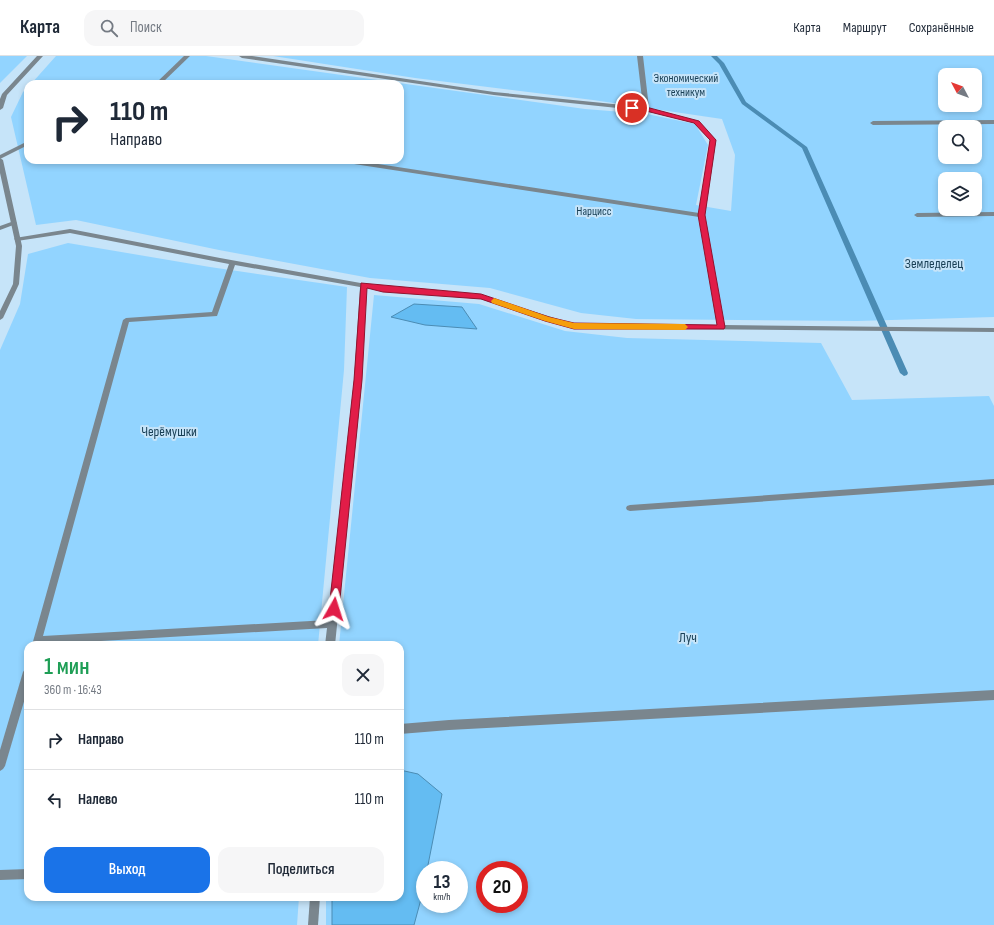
<!DOCTYPE html>
<html lang="ru">
<meta charset="utf-8">
<style>
:root{--surface:#fff;--page:#f6f6f7;--text:#1f2937;--muted:#747a83;--line:#e0e1e3;--accent:#1a73e8}
body{margin:0;font-family:"Sofia Sans Condensed",sans-serif;background:var(--page);color:var(--text);height:100vh;display:flex;flex-direction:column;font-size:15px;white-space:nowrap}
*{box-sizing:border-box;margin:0}
p{font-size:13px;color:var(--muted)}
.icon{flex:none;width:22px;height:22px;fill:none;stroke:currentColor;stroke-width:2;stroke-linecap:round;stroke-linejoin:round}
.map{position:relative;flex:1;overflow:hidden}
.drawer{position:absolute;left:24px;top:585px;width:380px;height:260px;display:flex;flex-direction:column;background:var(--surface);border-radius:12px;box-shadow:0 2px 6px #0003}
.drawer>*{flex:none}
.hud{position:absolute;left:24px;top:24px;width:380px;height:84px;border-radius:12px;box-shadow:0 2px 6px #0003;background:#fff;color:var(--text);overflow:hidden}
.needle{width:26px;rotate:311deg}
.controls{position:absolute;left:938px;top:12px;display:grid;gap:8px}
.controls a{display:grid;place-items:center;width:44px;height:44px;border-radius:8px;background:var(--surface);box-shadow:0 2px 6px #0003;font-size:20px}
.speed{position:absolute;left:416px;top:805px;display:flex;gap:8px;font-size:20px;font-weight:700;text-align:center}
.speed>*{display:grid;place-content:center;width:52px;height:52px;border-radius:50%;background:var(--surface);box-shadow:0 2px 6px #0003;line-height:1}
.speed small{font-size:10px;font-weight:400}
.speed .limit{border:6px solid #d22;background:#fff;color:#111}
.pin{position:absolute;display:grid;place-items:center;width:34px;height:34px;color:#fff;margin:-17px;border:2px solid #fff;border-radius:50%;box-shadow:0 1px 4px #0007}
.me{position:absolute;width:44px;margin:-22px;rotate:6deg;stroke-linejoin:round;filter:drop-shadow(0 0 3px #0008)}
.turn{display:flex;align-items:center;gap:14px;height:84px;padding:0 20px;font-size:18px}
.turn .icon{width:52px;height:52px;stroke-width:2.5}
.turn b{display:block;font-size:28px;line-height:34px}
.round{display:grid;place-items:center;flex:none;width:42px;height:42px;border-radius:12px;background:var(--page)}
.headline{display:flex;align-items:center;justify-content:space-between;height:68px;padding:0 20px}
h1{font-size:24px;font-weight:600;line-height:30px;color:#1e9e55}
.action{display:flex;gap:8px;margin-top:auto;padding:8px 20px}
.action a{flex:1;height:46px;border-radius:12px;background:var(--accent);color:#fff;font-size:16px;font-weight:600;line-height:46px;text-align:center}
.action a+a{background:var(--page);color:var(--text)}
ul{padding:0;list-style:none}
li{display:flex;align-items:center;gap:12px;height:60px;padding:0 20px;border-top:1px solid var(--line)}
li div{flex:1}
li b{display:block;font-size:15px}
li em{font-style:normal}
header{display:flex;align-items:center;gap:24px;box-sizing:border-box;height:56px;padding:0 20px;background:var(--surface);border-bottom:1px solid var(--line)}
header strong{font-size:19px}
nav{display:flex;gap:22px;margin-inline-start:auto;font-size:14px}
.search{width:280px;height:36px;background:var(--page);display:flex;align-items:center;gap:10px;box-sizing:border-box;padding:0 14px;border-radius:12px;color:var(--muted);font-size:15px}
.map>svg:first-child{display:block}
</style>
<header>
<strong>Карта</strong>
<div class="search"><svg class="icon" aria-label="search" viewBox="0 0 24 24"><circle cx="10" cy="10" r="6"/><path d="M15 15l6 6"/></svg>Поиск</div>
<nav><a>Карта</a><a>Маршрут</a><a>Сохранённые</a></nav>
</header>
<div class="map">
<svg width="994" height="869" viewBox="0 0 994 869">
<rect width="100%" height="100%" fill="#c6e4f9"/>
<g fill="#92d4ff" fill-rule="evenodd">
<path d="M0,0H27L0,27Z"/>
<path d="M56,0H206L585,53L647,58L695,68L708,89L696,149L731,155L735,99L722,63L593,44L415,22L273,0H994V261L857,265L636,263L581,257L490,232L370,222L219,194L76,164L36,169L11,61L23,36L28,31V104H400V28H31ZM945,19H975V49H945ZM945,71H975V101H945ZM945,123H975V153H945Z"/>
<path d="M68,187L210,211L347,231L344,314L318,589H28V841H299L297,869H0V294L20,248L28,198Z"/>
<path d="M374,239L479,248L565,275L627,282L821,287L852,344L989,340L994,350V869H326V841H400V589H339ZM425,814H459V848H425ZM485,814H519V848H485Z"/>
</g>
<g fill="#64bcf2" stroke="#4b8cb4">
<path d="M414,248L462,251L477,273L425,269L391,261Z"/>
<path d="M400,714L418,718L442,738L427,814H425L424,832L414,869H332V841H400Z"/>
</g>
<g fill="none" stroke-linecap="round" stroke-linejoin="round">
<path fill="#4b8cb4" fill-rule="evenodd" d="M711,0H717L724,7L746,46L807,91L908,317L907,319L904,320L900,317L802,92L742,48L719,8Z"/>
<g fill="#7a868e" fill-rule="evenodd">
<path d="M184,0H190L161,28H155Z"/>
<path d="M239,0H252L494,36L643,51L637,0H643L649,52L698,65L716,84L705,159L724,269L994,272V276L574,272L546,265L481,243L383,235L366,232L362,324L335,589H325L327,572L32,589L123,264L126,262L212,256L229,208L70,177L17,185L14,183L15,182L70,173L220,202L383,231L481,239L574,268L717,269L699,161L341,106L338,104H352L699,157L710,84L694,67L646,55L494,39L242,2ZM235,209L360,231L354,324L328,564L43,580L129,266L217,260Z"/>
<path d="M994,64V68L873,69L870,67L873,65Z"/>
<path d="M28,85V89L0,103V99Z"/>
<path d="M994,156V160L917,161L914,159L917,157Z"/>
<path d="M14,165L17,167L16,168L0,174V170Z"/>
<path d="M994,423V429L630,455L627,454L626,452L627,450L630,449Z"/>
<path d="M28,612V632L5,710L3,713L0,715V694L23,616L25,613Z"/>
<path d="M994,634V644L449,674L400,678V668L449,664Z"/>
<path d="M28,813V823L0,824V814Z"/>
<path d="M310,841H320L318,869H308Z"/>
</g>
<g fill="#7a868e" fill-rule="evenodd">
<path d="M37,0H43L7,39L3,52L0,54V43L2,38Z"/>
<path d="M0,102L3,104L22,190L19,228L3,262L0,264V255L13,228L16,190L0,117Z"/>
</g>
</g>
<path fill="#e11d48" stroke="#92132f" d="M632,50L646,51L699,65L716,84L705,159L725,271L724,273H574L545,265L481,243L383,236L367,232L362,324L339,553L337,556L334,557L330,556L329,553L354,324L361,227L481,238L549,261L574,267L717,269L698,159L710,84L694,67L646,55L629,54V51Z"/>
<path fill="#f59e0b" d="M494,242L549,261L574,267L685,268L688,271L685,274L574,273L545,265L492,247L491,245Z"/>
<g text-anchor="middle" dominant-baseline="central" stroke-width="4" stroke-linejoin="round" paint-order="stroke">
<g font-size="12" fill="#183e54" stroke="#c6e4f9">
<text x="686" y="22">Экономический<tspan x="686" dy="14">техникум</tspan></text>
<text x="594" y="155">Нарцисс</text>
</g>
<g font-size="14" fill="#183e54" stroke="#c6e4f9">
<text x="934" y="207">Земледелец</text>
<text x="169" y="375">Черёмушки</text>
<text x="688" y="581">Луч</text>
</g>
</g>
</svg>
<div class="controls">
<a><svg class="needle" viewBox="-14 -14 28 28"><path d="M0-13l5 13h-10z" fill="#e53935"/><path d="M0 13l5-13h-10z" fill="#747a83"/></svg></a>
<a><svg class="icon" aria-label="search" viewBox="0 0 24 24"><circle cx="10" cy="10" r="6"/><path d="M15 15l6 6"/></svg></a>
<a><svg class="icon" aria-label="layers" viewBox="0 0 24 24"><path d="M12 4l9 5-9 5-9-5zM3 14l9 5 9-5"/></svg></a>
</div>
<div class="speed"><div>13<small>km/h</small></div><div class="limit">20</div></div>
<div class="pin" style="left:632px;top:52px;background:#d93025"><svg class="icon" aria-label="arrive" viewBox="0 0 24 24"><path d="M6 21V4h12l-3 4 3 4H6"/></svg></div>
<svg class="me" style="left:334px;top:553px" viewBox="-20 -20 40 40"><path d="M0-17L14 15 0 8-14 15z" fill="#e11d48" stroke="#fff" stroke-width="4"/></svg>
<div class="hud">
<div class="turn"><svg class="icon" aria-label="right" viewBox="0 0 24 24"><path d="M7 20v-9h11M14 6l5 5-5 5"/></svg><div><b>110 m</b>Направо</div></div>
</div>
<section class="drawer">
<div class="headline"><div><h1>1 мин</h1><p>360 m · 16:43</p></div><a class="round"><svg class="icon" aria-label="close" viewBox="0 0 24 24"><path d="M6 6l12 12M18 6L6 18"/></svg></a></div>
<ul>
<li><svg class="icon" aria-label="right" viewBox="0 0 24 24"><path d="M7 20v-9h11M14 6l5 5-5 5"/></svg><div><b>Направо</b></div><em>110 m</em></li>
<li><svg class="icon" aria-label="left" viewBox="0 0 24 24"><path d="M17 20v-9H6M10 6l-5 5 5 5"/></svg><div><b>Налево</b></div><em>110 m</em></li>
</ul>
<div class="action"><a>Выход</a><a>Поделиться</a></div>
</section>
</div>
